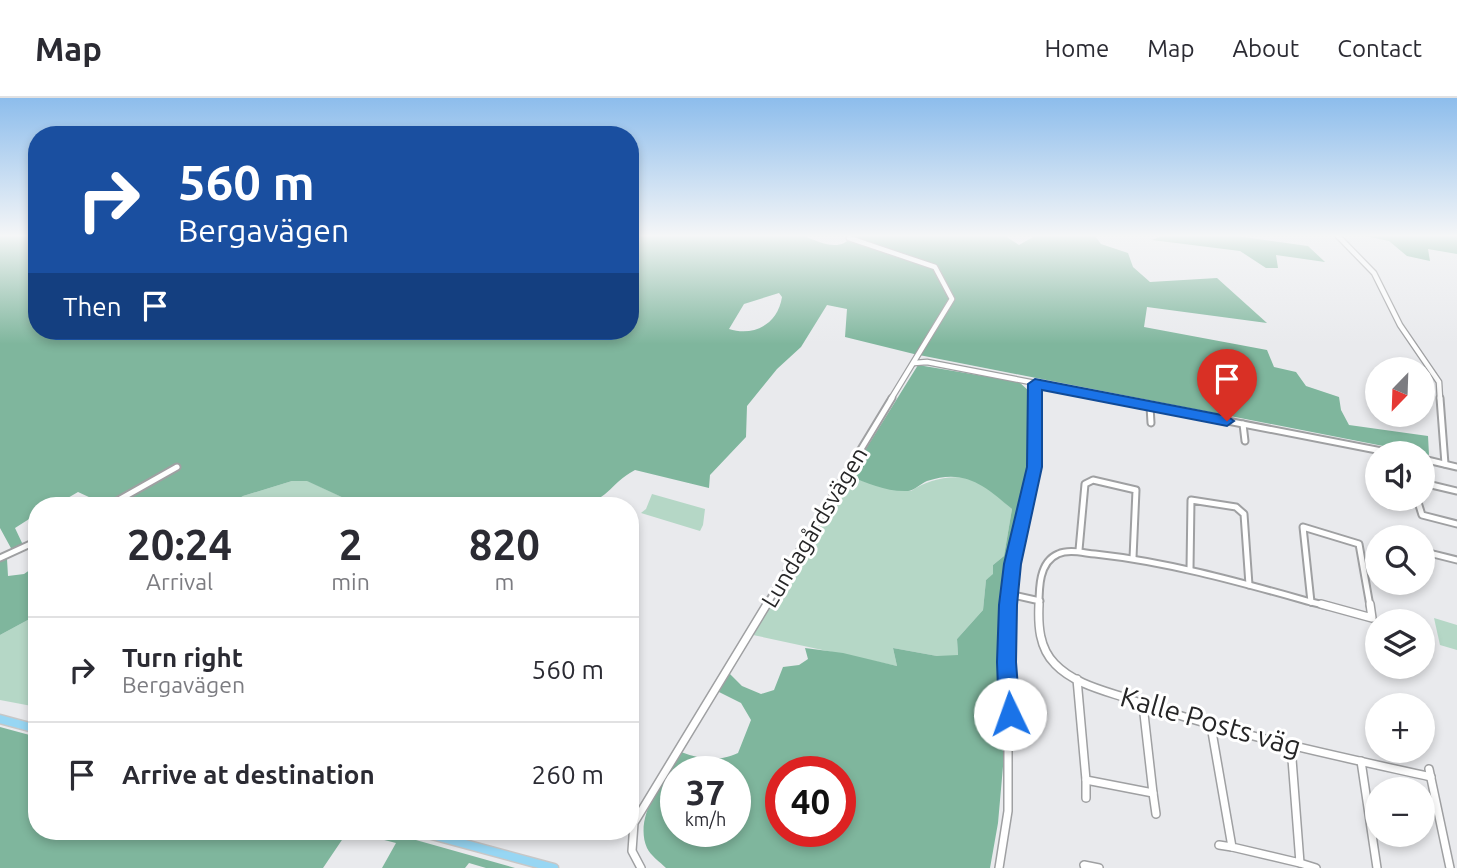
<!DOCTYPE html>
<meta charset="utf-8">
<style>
:root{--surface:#fff;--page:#f2f2f3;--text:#2b2b33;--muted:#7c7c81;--line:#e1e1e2}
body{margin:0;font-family:Ubuntu,sans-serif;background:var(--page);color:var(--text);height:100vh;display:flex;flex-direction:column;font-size:26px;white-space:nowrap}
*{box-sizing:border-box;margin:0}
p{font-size:23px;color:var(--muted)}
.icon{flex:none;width:38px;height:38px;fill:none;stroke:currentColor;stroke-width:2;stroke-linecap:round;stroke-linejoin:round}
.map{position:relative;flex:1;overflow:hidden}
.drawer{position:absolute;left:28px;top:399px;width:611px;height:343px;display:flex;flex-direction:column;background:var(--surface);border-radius:28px;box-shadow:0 4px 10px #0003}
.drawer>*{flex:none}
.top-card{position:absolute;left:28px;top:28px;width:611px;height:214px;border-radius:28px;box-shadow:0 4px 10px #0003;background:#1a4fa0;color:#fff;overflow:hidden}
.needle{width:46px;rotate:203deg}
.buttons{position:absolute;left:1365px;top:259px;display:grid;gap:14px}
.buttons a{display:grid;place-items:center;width:70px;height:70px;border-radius:50%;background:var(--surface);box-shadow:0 4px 10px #0003;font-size:35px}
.speed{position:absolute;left:660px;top:658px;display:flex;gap:14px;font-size:35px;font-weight:700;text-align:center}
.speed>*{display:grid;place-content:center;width:91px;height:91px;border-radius:50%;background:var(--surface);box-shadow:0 4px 10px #0003;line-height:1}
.speed small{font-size:18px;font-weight:400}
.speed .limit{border:10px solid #d22;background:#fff;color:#111}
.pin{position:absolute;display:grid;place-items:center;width:60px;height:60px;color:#fff;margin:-72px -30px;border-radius:50% 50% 50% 0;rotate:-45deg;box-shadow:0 0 7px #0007}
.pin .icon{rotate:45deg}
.me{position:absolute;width:77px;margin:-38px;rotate:357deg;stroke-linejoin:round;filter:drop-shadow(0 0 5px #0008)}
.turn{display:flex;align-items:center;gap:24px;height:147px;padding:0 35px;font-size:32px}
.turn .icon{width:91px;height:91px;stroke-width:2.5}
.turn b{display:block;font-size:49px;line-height:60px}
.then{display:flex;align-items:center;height:66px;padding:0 35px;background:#0003;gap:14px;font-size:26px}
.eta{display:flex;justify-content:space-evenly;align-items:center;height:119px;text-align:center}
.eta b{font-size:42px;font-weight:700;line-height:49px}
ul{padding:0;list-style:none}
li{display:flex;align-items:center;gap:21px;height:105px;padding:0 35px;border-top:2px solid var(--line)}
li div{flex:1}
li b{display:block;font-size:26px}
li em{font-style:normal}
header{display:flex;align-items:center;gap:42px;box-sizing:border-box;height:98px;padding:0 35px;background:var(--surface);border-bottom:2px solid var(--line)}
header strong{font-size:33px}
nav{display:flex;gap:38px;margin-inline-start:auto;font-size:24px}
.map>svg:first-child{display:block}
</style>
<header>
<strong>Map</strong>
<nav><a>Home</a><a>Map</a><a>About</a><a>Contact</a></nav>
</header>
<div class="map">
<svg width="1457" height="770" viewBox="0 0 1457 770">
<rect width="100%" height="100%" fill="#e9eaed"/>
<g fill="#b5d7c6">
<path d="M849,378L911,393C931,380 958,374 981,385C992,391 1002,403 1012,411L1004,458L993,467V477L986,482L983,512L957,541L958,558H937L893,550L897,568L753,537Z"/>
<path d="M292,383H308L361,408H227L243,398Z"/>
<path d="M652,396L705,411L703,427L700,433L641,415L646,411Z"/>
<path d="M37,517V609L0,602V537Z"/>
<path d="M1434,520L1457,527V552L1440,547Z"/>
</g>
<g fill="#7fb69d" fill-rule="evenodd">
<path d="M0,138H37V233H630V138H804C820,144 840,155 852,138H1005L1019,147L1035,138H1095L1101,146L1128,155L1133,169L1150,184L1217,180L1267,225L1147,209L1144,229L1267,252L1274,269L1296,274L1306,288L1339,299L1341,312L1349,327L1428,338L1429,357L914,256L845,239L847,211L827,207L801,249L777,271L747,308L746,339L710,377L709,390L635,372C608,386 610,404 573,408H361L307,383H292L243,398L227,408H97L91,400L78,394L54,408H37V416L15,430L23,447L7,461L8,478L24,476L37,467V517L0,537V460L12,452L0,430ZM779,195L782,199C778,226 754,239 729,231L744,206Z"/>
<path d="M1162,138H1236L1308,148L1325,164L1276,157L1278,170H1266L1240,153L1152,142Z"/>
<path d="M1365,138H1457V156L1428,151L1430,163L1407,158L1389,143Z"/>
<path d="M918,267L1019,284L1029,293L1030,362L1001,493L1005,646L998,725L990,770H666C660,764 650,757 647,750C633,718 665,679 681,654C703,662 717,664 738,655L751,622L741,605L717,593L729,575L742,588L761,596L774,592L783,569L799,567L808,561L805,550L843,555L897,568L893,550L937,558L958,557L957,541L983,512L986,482L993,476V467L1004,458L1012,411C985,388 965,370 927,383C920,386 915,392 908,393C886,394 868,385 849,378ZM676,674H735V733H676ZM780,674H840V733H780Z"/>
<path d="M0,629L37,639V733H348L323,770H0Z"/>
<path d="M349,733H384L515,770H486L469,765L465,770H382L396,745Z"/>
</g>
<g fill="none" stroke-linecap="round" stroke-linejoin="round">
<defs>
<g id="minor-far2">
<path d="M1338,138L1374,175L1400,227L1439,284L1440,301"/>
<path d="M849,140L935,169L952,201L891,301"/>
<path d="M914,265L927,264L1118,301"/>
<path d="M1036,301V286"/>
</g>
<g id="minor-far1">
<path d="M1109,300L1392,355"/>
<path d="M1440,300L1445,366"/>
<path d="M1150,308L1151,325"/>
<path d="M1243,326L1245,343"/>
<path d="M1423,361L1457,369"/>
<path d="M1423,385L1457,393"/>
<path d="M1417,401L1422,417L1457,426"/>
<path d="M108,408L177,369"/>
<path d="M1079,452L1085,386L1093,382L1136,392L1133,460"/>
<path d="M1425,454L1457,462"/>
<path d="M0,460L37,443"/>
<path d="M1190,471L1191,402L1236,409L1244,416L1249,487"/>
<path d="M1009,496L1040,503"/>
<path d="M1311,504L1328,508"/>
<path d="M1311,504L1303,429L1359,446L1370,508"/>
<path d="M766,508L892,300"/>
<path d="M1008,508L1013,466L1034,369L1036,300"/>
<path d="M1039,508C1039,490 1039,464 1058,456C1069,451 1083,455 1095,456C1169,464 1239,484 1311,504"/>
</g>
<g id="minor">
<path d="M1039,506C1038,527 1039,550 1055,566C1073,585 1102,592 1126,600C1226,635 1328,656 1431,679"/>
<path d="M1321,506L1372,520L1370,506"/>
<path d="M1077,581L1086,682L1153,695L1143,607"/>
<path d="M1211,628L1232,749L1300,765L1291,648"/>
<path d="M1361,663L1377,770"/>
<path d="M1429,671L1450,770"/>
<path d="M1086,682V700"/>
<path d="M1153,695L1156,716"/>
<path d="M1219,747L1232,749"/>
<path d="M1300,765L1316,770"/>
<path d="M641,770L632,753L634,725L767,506"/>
<path d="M999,770L1008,713V506"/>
<path d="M1085,770L1084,767L1099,770"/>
</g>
<g id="major">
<path d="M0,621L37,631"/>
<path d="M417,733L554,770"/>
</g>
</defs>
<use href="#minor-far2" stroke="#9fa0a2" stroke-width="7"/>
<use href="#minor-far1" stroke="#9fa0a2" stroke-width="9"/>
<use href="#minor" stroke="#9fa0a2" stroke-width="10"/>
<use href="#major" stroke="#c7c7c7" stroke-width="11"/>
<use href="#minor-far2" stroke="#fff" stroke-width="4.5"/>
<use href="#minor-far1" stroke="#fff" stroke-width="5"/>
<use href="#minor" stroke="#fff" stroke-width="7"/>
<use href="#major" stroke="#97d6f3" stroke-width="8"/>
</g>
<linearGradient id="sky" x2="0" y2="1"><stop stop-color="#8dbdec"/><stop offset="0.56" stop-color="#f5f6f7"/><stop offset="1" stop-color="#f5f6f7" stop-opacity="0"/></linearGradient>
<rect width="1457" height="246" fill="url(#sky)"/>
<path fill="#1a73e8" stroke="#114b97" stroke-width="2" d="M1035,281L1227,318L1234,323L1227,328L1042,292V369L1021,466L1017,507L1016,564L1020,616L1017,623L1010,625L1002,623L999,616L997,564L999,507L1004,466L1027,369L1028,286Z"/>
<g text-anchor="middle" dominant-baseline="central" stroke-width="6" stroke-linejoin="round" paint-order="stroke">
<g font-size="23" fill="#262627" stroke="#fff">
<text transform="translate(814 429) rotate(-59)">Lundagårdsvägen</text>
</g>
<g font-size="28" fill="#262627" stroke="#fff">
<text transform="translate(1211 623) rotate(16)">Kalle Posts väg</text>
</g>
</g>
</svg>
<div class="buttons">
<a><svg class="needle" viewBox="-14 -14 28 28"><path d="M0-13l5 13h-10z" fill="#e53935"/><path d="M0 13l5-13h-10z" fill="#7c7c81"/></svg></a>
<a><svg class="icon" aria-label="sound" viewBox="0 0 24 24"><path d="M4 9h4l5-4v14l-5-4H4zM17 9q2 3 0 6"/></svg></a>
<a><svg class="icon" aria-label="search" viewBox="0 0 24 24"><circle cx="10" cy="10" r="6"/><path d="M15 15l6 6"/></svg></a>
<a><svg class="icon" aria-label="layers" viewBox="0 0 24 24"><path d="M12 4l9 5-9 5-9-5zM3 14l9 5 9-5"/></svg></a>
<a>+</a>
<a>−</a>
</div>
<div class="speed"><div>37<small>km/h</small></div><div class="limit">40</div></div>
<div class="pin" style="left:1227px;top:323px;background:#d93025"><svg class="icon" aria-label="arrive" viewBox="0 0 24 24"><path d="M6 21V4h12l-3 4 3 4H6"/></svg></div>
<svg class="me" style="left:1010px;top:616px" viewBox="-20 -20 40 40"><circle r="19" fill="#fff"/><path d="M0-13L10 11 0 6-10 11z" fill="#1a73e8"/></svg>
<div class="top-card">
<div class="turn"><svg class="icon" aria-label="right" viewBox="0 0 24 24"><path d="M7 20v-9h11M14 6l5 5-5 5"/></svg><div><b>560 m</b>Bergavägen</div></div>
<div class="then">Then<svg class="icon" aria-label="arrive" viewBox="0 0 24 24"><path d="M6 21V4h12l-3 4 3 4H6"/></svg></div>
</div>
<section class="drawer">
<div class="eta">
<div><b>20:24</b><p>Arrival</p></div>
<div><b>2</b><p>min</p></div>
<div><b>820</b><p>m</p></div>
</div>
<ul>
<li><svg class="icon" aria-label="right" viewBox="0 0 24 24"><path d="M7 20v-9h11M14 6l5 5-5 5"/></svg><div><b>Turn right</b><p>Bergavägen</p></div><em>560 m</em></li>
<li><svg class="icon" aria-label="arrive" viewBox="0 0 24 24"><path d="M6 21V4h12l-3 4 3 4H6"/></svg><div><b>Arrive at destination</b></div><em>260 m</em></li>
</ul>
</section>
</div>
